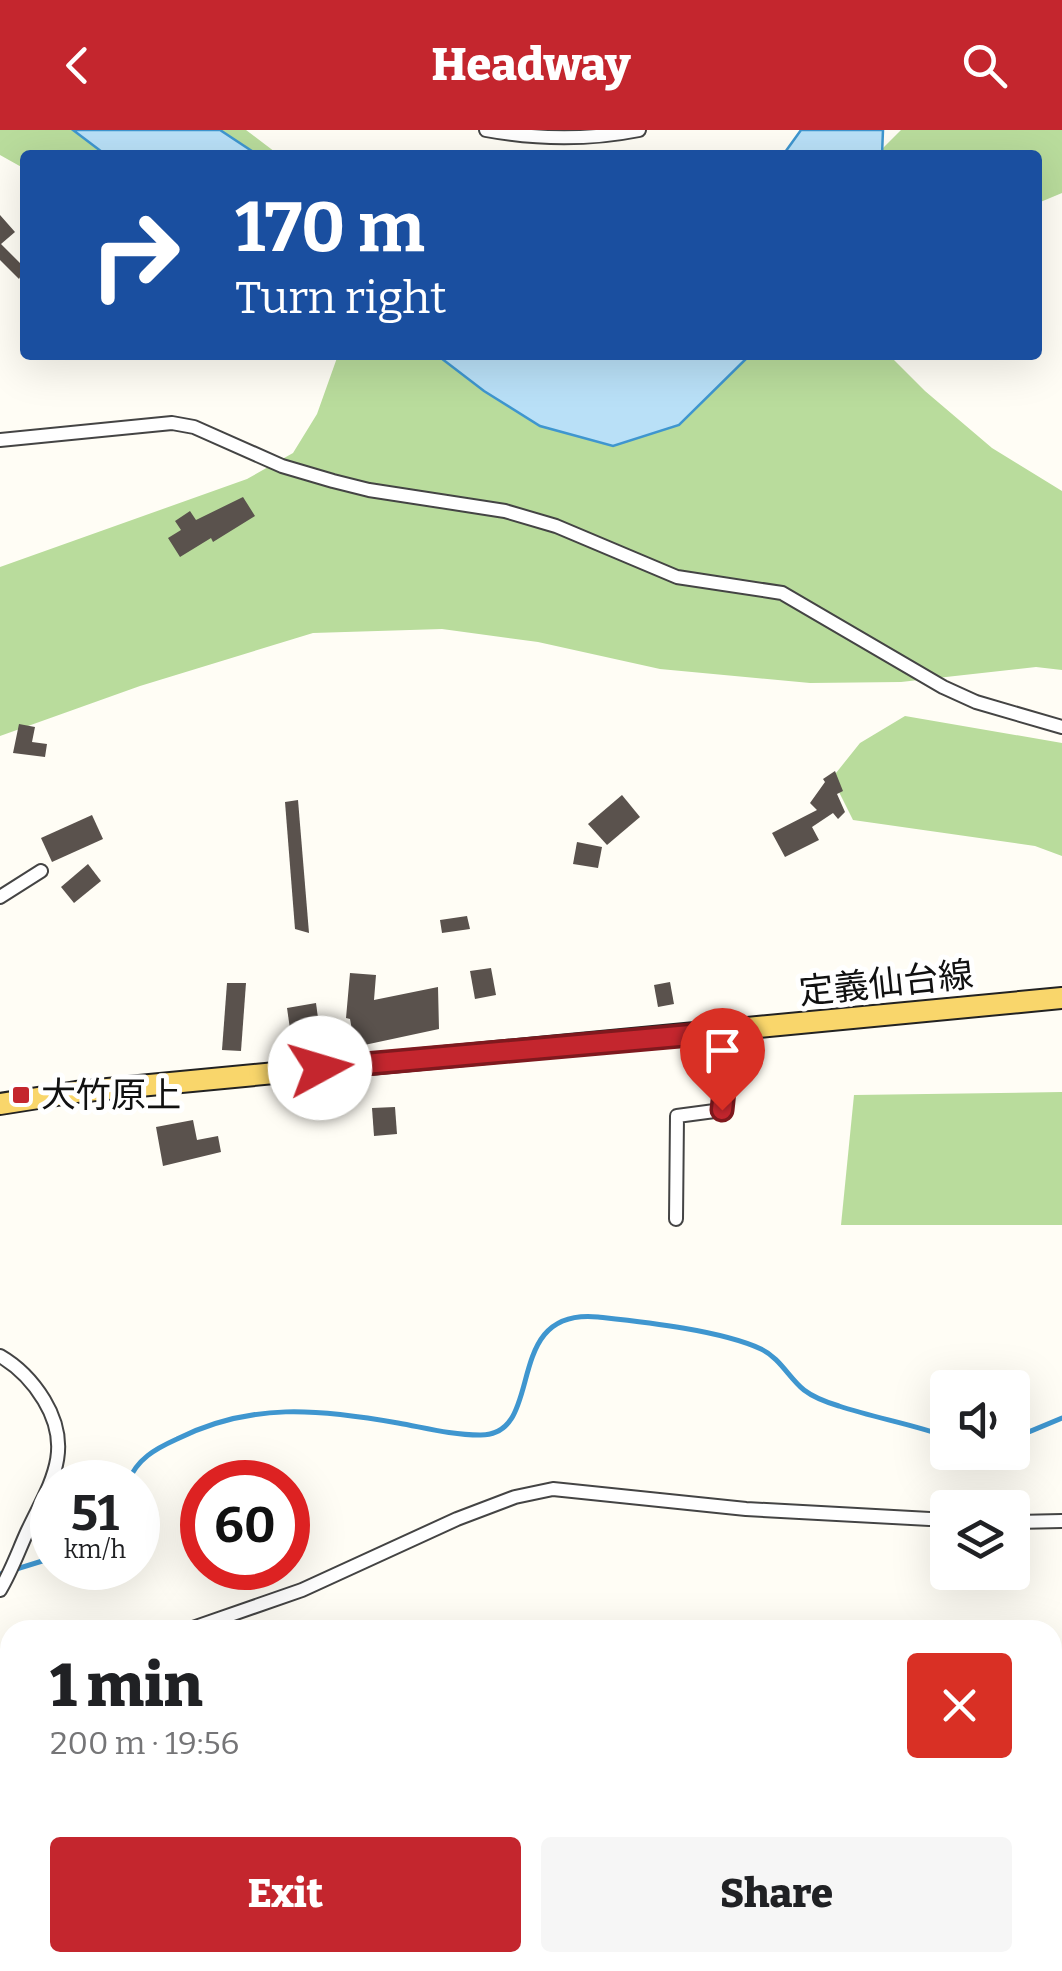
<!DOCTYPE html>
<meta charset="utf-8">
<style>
:root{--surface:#fff;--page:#f6f6f6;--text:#202124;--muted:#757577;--accent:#c4262e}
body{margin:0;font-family:Bitter,"Noto Sans JP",serif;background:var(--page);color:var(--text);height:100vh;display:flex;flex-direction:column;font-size:38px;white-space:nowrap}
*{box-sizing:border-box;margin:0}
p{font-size:32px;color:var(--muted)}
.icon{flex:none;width:55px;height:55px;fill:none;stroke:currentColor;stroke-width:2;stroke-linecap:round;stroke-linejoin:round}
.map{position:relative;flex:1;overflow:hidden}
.side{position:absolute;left:0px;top:1490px;width:1062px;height:352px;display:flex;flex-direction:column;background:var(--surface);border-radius:30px 30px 0 0;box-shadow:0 10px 40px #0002}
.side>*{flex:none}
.top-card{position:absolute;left:20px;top:20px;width:1022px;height:210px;border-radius:10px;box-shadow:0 10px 40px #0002;background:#1a4fa0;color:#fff;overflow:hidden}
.tools{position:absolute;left:930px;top:1240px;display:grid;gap:20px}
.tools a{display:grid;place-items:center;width:100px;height:100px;border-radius:10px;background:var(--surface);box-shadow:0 10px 40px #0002;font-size:50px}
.speed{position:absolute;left:30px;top:1330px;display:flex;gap:20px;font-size:50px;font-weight:700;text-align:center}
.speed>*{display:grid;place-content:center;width:130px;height:130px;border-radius:50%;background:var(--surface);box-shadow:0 10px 40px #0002;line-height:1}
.speed small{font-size:25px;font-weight:400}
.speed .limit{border:15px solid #d22;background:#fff;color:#111}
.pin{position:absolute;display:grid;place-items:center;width:85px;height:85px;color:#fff;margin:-102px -42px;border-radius:50% 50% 50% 0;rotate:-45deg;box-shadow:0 0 10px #0007}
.pin .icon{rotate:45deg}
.me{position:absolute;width:110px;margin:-55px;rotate:84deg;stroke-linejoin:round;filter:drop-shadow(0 0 8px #0008)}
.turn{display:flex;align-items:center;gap:35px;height:210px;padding:0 50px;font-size:45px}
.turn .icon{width:130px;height:130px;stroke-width:2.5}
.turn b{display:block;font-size:70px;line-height:85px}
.round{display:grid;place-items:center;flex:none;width:105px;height:105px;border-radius:10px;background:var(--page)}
.head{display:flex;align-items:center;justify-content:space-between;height:170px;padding:0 50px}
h1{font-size:60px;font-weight:800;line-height:75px}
.cta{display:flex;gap:20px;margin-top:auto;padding:20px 50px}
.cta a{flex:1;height:115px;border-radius:10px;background:var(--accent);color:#fff;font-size:40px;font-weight:800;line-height:115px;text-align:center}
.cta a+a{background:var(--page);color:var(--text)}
header{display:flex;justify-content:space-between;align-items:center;height:130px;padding:0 50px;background:var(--accent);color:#fff;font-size:45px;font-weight:800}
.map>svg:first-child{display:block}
</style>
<header><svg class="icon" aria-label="back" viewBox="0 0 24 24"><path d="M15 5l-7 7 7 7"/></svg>Headway<svg class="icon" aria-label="search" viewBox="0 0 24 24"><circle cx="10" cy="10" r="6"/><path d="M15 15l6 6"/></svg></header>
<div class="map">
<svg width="1062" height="1841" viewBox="0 0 1062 1841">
<rect width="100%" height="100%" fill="#fffdf5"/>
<path fill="#d5ebbd" d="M1062,1806V1841H957L956,1833L1052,1832L1053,1807Z"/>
<g fill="#b9dc9c">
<path d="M0,0H246L279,25H25V39L0,25Z"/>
<path d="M901,0H1062V63L1038,73V25H876Z"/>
<path d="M338,225H895L894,230L925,261L992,318L1062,361V540L1036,537L901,552L810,553L660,539L538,512L442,499L313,503L140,556L0,606V437L247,349L293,323L317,284Z"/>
<path d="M905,586L1062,613V726L1035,716L853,690L832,648L860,613Z"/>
<path d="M1062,962V1095H841L854,965Z"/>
</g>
<g fill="#b9e0f7" stroke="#3f96cf" stroke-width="2.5">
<path d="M73,0H220L258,25H106Z"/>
<path d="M801,0H883L882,25H783Z"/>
<path d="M437,225H750L679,295L613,316L540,296L484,261Z"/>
</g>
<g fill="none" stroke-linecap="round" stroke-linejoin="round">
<g stroke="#3f96cf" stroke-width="5">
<path d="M1012,1309L1062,1288"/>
<path d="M128,1352C137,1329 155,1319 177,1309C251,1272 319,1279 398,1293C426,1298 452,1305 480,1305C548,1306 499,1177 598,1187C643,1192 720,1200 761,1219C780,1228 789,1248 804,1260C813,1267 829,1273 839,1276C875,1288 912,1294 948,1307"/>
<path d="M0,1444L52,1428"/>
</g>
</g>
<g fill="#5a524d">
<path d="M0,85L15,102L1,114L25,138L19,149L0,130Z"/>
<path d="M243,367L255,386L213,412L211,408L180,427L168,408L181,400L175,391L190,381L196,390Z"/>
<path d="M19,594L35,597L32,612L47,614L45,627L13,623Z"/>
<path d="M835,641L843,661L837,664L845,682L838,689L833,683L812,697L819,710L785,727L772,703L817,680L810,673L825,652L823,649Z"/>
<path d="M622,665L640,687L607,715L588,694Z"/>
<path d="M298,670L309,803L295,799L285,672Z"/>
<path d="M92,685L103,709L52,732L41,708Z"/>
<path d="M577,712L602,717L598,738L573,734Z"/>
<path d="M88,734L101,751L74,773L61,757Z"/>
<path d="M467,786L470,799L442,803L440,790Z"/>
<path d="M491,838L496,865L475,869L470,841Z"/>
<path d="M350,843L376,845L374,870L438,857L439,899L355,917L350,889L346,888Z"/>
<path d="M670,852L674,874L658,877L654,855Z"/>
<path d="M227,853H246L241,921L222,920Z"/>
<path d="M316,873L323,925L294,927L287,878Z"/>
<path d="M395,977L397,1004L374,1006L372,978Z"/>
<path d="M193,990L197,1010L218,1006L221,1022L163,1036L156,997Z"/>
</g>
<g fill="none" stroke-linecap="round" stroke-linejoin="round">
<defs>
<g id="street">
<path d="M486,0C535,9 589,10 639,0"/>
<path d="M0,310L172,293L194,297L282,336L333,351L369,360L505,381L556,396L677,447L782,463L943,557L976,572L1062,597"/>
<path d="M0,767L41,741"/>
<path d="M676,1089L677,986L722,980L726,942L724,902"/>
<path d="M0,1226C19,1237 33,1252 44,1270C75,1321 49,1355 27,1402C18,1422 11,1442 0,1460"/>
<path d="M1012,1392L1062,1391"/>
<path d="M187,1500L302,1460L457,1389L515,1367L553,1359L746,1379L948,1390"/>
<path d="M0,1605L10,1602"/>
<path d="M1052,1694H1062"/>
<path d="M381,1832L382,1841"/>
<path d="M946,1832L947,1841"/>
</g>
<g id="secondary">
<path d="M1052,1794L1062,1793"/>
<path d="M592,1841L678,1832"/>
</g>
<path id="primary" d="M0,974L76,962L1062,868"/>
</defs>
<use href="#street" stroke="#444" stroke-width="16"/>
<use href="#secondary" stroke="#333" stroke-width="21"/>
<use href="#primary" stroke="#222" stroke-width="24"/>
<use href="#street" stroke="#fff" stroke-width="12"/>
<use href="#secondary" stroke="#fff6b0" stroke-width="18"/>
<use href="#primary" stroke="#f9d66b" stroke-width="20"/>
</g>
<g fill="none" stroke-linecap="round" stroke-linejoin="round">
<defs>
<path id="route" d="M320,938L724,902L726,942L722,980"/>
</defs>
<use href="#route" stroke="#7f191e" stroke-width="25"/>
<use href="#route" stroke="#c4262e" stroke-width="18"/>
</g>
<rect fill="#c4262e" stroke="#fff" stroke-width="4" x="11" y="955" width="20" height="20" rx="5"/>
<g text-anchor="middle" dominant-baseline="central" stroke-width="10" stroke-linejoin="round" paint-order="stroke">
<g font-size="35" fill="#111" stroke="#fff">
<text transform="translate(886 853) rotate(-6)">定義仙台線</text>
</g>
<g font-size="35" fill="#111" stroke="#fff" text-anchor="start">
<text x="41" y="965">大竹原上</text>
</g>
</g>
</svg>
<div class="tools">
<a><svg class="icon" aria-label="sound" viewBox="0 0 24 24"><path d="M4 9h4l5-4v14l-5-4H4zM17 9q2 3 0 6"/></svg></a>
<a><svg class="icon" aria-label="layers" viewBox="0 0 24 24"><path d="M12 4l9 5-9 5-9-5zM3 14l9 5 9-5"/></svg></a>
</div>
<div class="speed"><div>51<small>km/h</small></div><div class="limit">60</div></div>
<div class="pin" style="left:722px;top:980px;background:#d93025"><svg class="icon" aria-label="arrive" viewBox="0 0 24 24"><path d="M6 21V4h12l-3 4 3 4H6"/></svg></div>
<svg class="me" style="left:320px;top:938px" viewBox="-20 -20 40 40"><circle r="19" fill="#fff"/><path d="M0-13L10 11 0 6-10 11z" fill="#c4262e"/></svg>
<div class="top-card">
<div class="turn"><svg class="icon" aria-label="right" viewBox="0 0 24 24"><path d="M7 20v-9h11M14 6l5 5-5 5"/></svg><div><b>170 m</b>Turn right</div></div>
</div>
<section class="side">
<div class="head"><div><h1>1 min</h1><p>200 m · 19:56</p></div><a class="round" style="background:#d93025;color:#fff"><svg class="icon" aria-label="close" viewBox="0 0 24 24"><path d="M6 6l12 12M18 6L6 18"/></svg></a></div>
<div class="cta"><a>Exit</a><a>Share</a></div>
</section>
</div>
